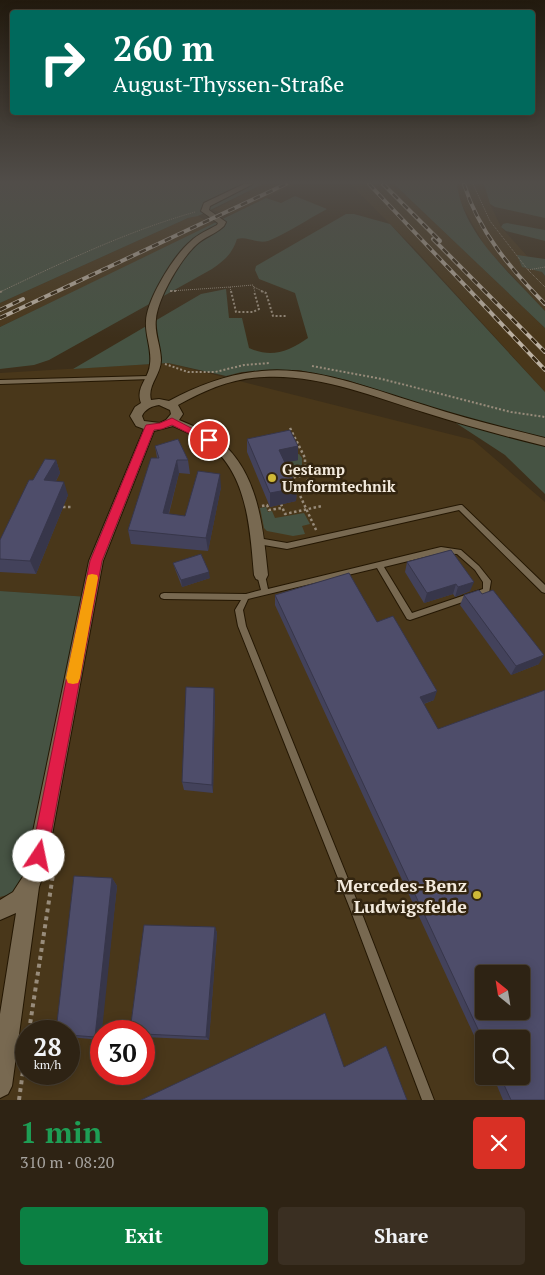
<!DOCTYPE html>
<meta charset="utf-8">
<style>
:root{--surface:#2e2314;--page:#3a2f22;--text:#f1f3f6;--muted:#a7a4a0;--line:#494034;--accent:#0b8043}
body{margin:0;font-family:"PT Serif",serif;background:var(--page);color:var(--text);height:100vh;display:flex;flex-direction:column;font-size:19px;white-space:nowrap}
*{box-sizing:border-box;margin:0}
p{font-size:16px;color:var(--muted)}
.icon{flex:none;width:28px;height:28px;fill:none;stroke:currentColor;stroke-width:2;stroke-linecap:round;stroke-linejoin:round}
.map{position:relative;height:1100px;overflow:hidden}
.side{display:flex;flex-direction:column;background:var(--surface);flex:1}
.side>*{flex:none}
.guide{position:absolute;left:10px;top:10px;width:525px;height:105px;border-radius:5px;box-shadow:0 2px 12px #0003,0 0 0 1px var(--line);background:#00695c;color:#fff;overflow:hidden}
.needle{width:32px;rotate:330deg}
.controls{position:absolute;left:475px;top:965px;display:grid;gap:10px}
.controls a{display:grid;place-items:center;width:55px;height:55px;border-radius:5px;background:var(--surface);box-shadow:0 2px 12px #0003,0 0 0 1px var(--line);font-size:25px}
.speed{position:absolute;left:15px;top:1020px;display:flex;gap:10px;font-size:25px;font-weight:700;text-align:center}
.speed>*{display:grid;place-content:center;width:65px;height:65px;border-radius:50%;background:var(--surface);box-shadow:0 2px 12px #0003,0 0 0 1px var(--line);line-height:1}
.speed small{font-size:12px;font-weight:400}
.speed .limit{border:8px solid #d22;background:#fff;color:#111}
.pin{position:absolute;display:grid;place-items:center;width:42px;height:42px;color:#fff;margin:-21px;border:2px solid #fff;border-radius:50%;box-shadow:0 1px 5px #0007}
.me{position:absolute;width:55px;margin:-28px;rotate:11deg;stroke-linejoin:round;filter:drop-shadow(0 0 4px #0008)}
.turn{display:flex;align-items:center;gap:18px;height:105px;padding:0 20px;font-size:22px}
.turn .icon{width:65px;height:65px;stroke-width:2.5}
.turn b{display:block;font-size:35px;line-height:42px}
.round{display:grid;place-items:center;flex:none;width:52px;height:52px;border-radius:5px;background:var(--page)}
.headline{display:flex;align-items:center;justify-content:space-between;height:85px;padding:0 20px}
h1{font-size:30px;font-weight:700;line-height:38px;color:#1e9e55}
.primary-button{display:flex;gap:10px;margin-top:auto;padding:10px 20px}
.primary-button a{flex:1;height:58px;border-radius:5px;background:var(--accent);color:#fff;font-size:20px;font-weight:700;line-height:58px;text-align:center}
.primary-button a+a{background:var(--page);color:var(--text)}
.map>svg:first-child{display:block}
</style>
<div class="map">
<svg width="545" height="1100" viewBox="0 0 545 1100">
<rect width="100%" height="100%" fill="#3d2f1a"/>
<g fill="#49371a" fill-rule="evenodd">
<path d="M263,184H295L230,215L213,210Z"/>
<path d="M350,184H394L545,328V392L413,247Z"/>
<path d="M457,184H484L490,204L501,227L545,276V311L486,248L459,200Z"/>
<path d="M198,216L213,224L203,230L0,327V303L188,218Z"/>
<path d="M168,363L473,440L545,502V1100H0V897L30,889L88,597L0,591V373ZM484,974H521V1011H484ZM26,1031H69V1074H26ZM101,1031H144V1074H101ZM484,1039H521V1076H484Z"/>
</g>
<g fill="#465343">
<path d="M0,184H263L198,216L188,218L0,303Z"/>
<path d="M394,184H457C463,234 512,275 545,311V328Z"/>
<path d="M484,184H545V218L495,207L490,204Z"/>
<path d="M295,196L327,209C308,219 288,233 268,241C257,244 247,236 237,239C232,254 225,260 212,269L49,360L34,365L0,369V327L266,198L281,203Z"/>
<path d="M346,214H354L390,224L545,392V494L505,455L433,408L347,380L298,370H281L242,372L226,376L168,363L73,369L201,294L226,289L229,318H242L249,348C271,358 288,352 308,338L295,293L259,279L255,270L256,266Z"/>
<path d="M507,223L545,230V241L506,231L501,227L503,224Z"/>
<path d="M517,255L545,259V276L542,272L522,267Z"/>
<path d="M299,454L302,458V475L290,477L279,464L298,460L295,455Z"/>
<path d="M266,507L268,512L272,511L275,518L304,513L310,524L302,526L305,534L293,536L267,531L264,528L260,508Z"/>
<path d="M0,591L89,597L30,889L0,897Z"/>
</g>
<g fill="none" stroke-linecap="round" stroke-linejoin="round">
<defs>
<g id="lane">
<path d="M149,376L151,377V379L0,384V380Z"/>
<path d="M460,505H462L545,585V593L542,592L459,510L287,549L258,544L255,541L258,538L287,543Z"/>
<path d="M441,547L461,550L479,566L491,581L489,593L410,620L407,619L377,568L248,599L243,610L246,626L359,906L434,1100H422L349,906L238,626L235,610L241,600L164,599L161,598L160,596L161,594L164,593L246,594L261,590L257,575L258,573H264L265,575L268,589ZM441,553L457,554L475,570L483,582V589L412,613L384,567Z"/>
</g>
<path id="street" d="M244,184H253L210,206L209,210L226,222L224,226C216,234 204,237 196,245C180,260 158,298 156,319C154,333 161,346 161,360C161,375 147,385 151,400L159,399L169,401C199,385 228,374 262,371C317,366 373,390 424,405C464,418 504,428 545,438V446C504,436 464,425 423,412C372,396 318,374 264,377C232,378 205,390 178,405L183,414L179,420C193,426 208,431 220,441C259,474 263,528 268,575L266,579L261,581L256,579L254,575C250,530 248,477 211,446C200,437 186,432 173,426L154,431L103,561L46,867L39,887L12,1086L8,1094L0,1098V1014L16,913L0,920V900L13,892L24,875L89,561L144,429L136,426L130,416L135,407L141,403C135,387 149,379 150,364C152,349 145,336 146,321C147,299 174,255 191,241C198,234 208,230 217,225L218,223L201,211L204,203ZM159,405L170,410L171,414L166,420L160,423L144,421L142,416C145,409 152,406 159,405Z"/>
</defs>
<use href="#lane" stroke="#241703" stroke-width="2"/>
<use href="#street" stroke="#241703" stroke-width="2"/>
<g stroke="#988c7b" stroke-width="1" stroke-dasharray="1 1" stroke-linecap="butt">
<path d="M473,184L490,221L528,270L545,287"/>
<path d="M528,270L545,267"/>
<path d="M230,287L231,292"/>
<path d="M230,287L253,285L255,292"/>
<path d="M254,287L264,292"/>
<path d="M170,291L230,287"/>
<path d="M0,292C63,262 128,231 195,212"/>
</g>
<g stroke="#988c7b" stroke-width="2" stroke-dasharray="2 2" stroke-linecap="butt">
<path d="M170,291H176"/>
<path d="M231,291L236,312H253L259,309L254,291"/>
<path d="M261,291L266,293L273,316H286"/>
<path d="M0,292L3,291"/>
<path d="M165,364L188,372H215L244,365L270,363"/>
<path d="M312,366L382,379L511,412L545,417"/>
</g>
<g stroke="#988c7b" stroke-width="2.5" stroke-dasharray="2.5 2.5" stroke-linecap="butt">
<path d="M290,428L305,458V475L310,483"/>
<path d="M292,480L291,478L305,475"/>
<path d="M296,487L317,532"/>
<path d="M281,504L285,514L322,506"/>
<path d="M262,506L267,505L269,510L282,508"/>
<path d="M63,507H71"/>
</g>
<g stroke="#988c7b" stroke-width="4" stroke-dasharray="4 4" stroke-linecap="butt">
<path d="M29,1031L56,855"/>
<path d="M19,1100L26,1049"/>
</g>
<use href="#lane" fill="#786951" fill-rule="evenodd"/>
<use href="#street" fill="#786951" fill-rule="evenodd"/>
<defs>
<g id="rail">
<path d="M369,184L545,370"/>
<path d="M383,184L440,241"/>
<path d="M464,184C479,232 510,268 545,304"/>
<path d="M433,239L545,352"/>
<path d="M0,310L23,299"/>
<path d="M0,318L286,184"/>
</g>
</defs>
<use href="#rail" stroke="#bdb2a3" stroke-width="4"/>
<use href="#rail" stroke="#332510" stroke-width="2.5" stroke-dasharray="7" stroke-linecap="butt"/>
</g>
<g fill="#43425b">
<path d="M247,439L298,460L285,462L297,488L296,501L270,507L247,452Z"/>
<path d="M155,446L188,460L190,474L179,473L169,514L185,516L221,487L208,551L131,544L128,530L157,458Z"/>
<path d="M56,460L60,473L56,481L68,495L36,574L0,572V540L33,480Z"/>
<path d="M451,550L470,591L455,597L453,594L424,603L405,572L407,562Z"/>
<path d="M173,563L210,578L182,587L175,569Z"/>
<path d="M275,595L434,700L424,704L545,1100H503L493,1076H521L484,1039V1057L275,605Z"/>
<path d="M464,595L539,664L511,675L460,605Z"/>
<path d="M215,697L213,793L184,790L182,782Z"/>
<path d="M112,878L117,886L101,1031V1040L69,1037V1031Z"/>
<path d="M215,927L217,933L209,1040L144,1037V1031Z"/>
</g>
<g fill="#37364a">
<path d="M298,446V460L279,464V450Z"/>
<path d="M56,460L60,473L49,494L44,480Z"/>
<path d="M177,460L179,473L165,527L163,513Z"/>
<path d="M220,474L221,487L208,551L206,538Z"/>
<path d="M64,482L68,495L36,574L30,561Z"/>
<path d="M297,488L296,501L270,507V493Z"/>
<path d="M209,572L210,578L182,587L181,580Z"/>
<path d="M474,582L470,591L455,597L458,587Z"/>
<path d="M456,584L453,594L424,603L427,593Z"/>
<path d="M544,655L539,664L511,675L516,666Z"/>
<path d="M214,688L215,697L213,793L212,785Z"/>
<path d="M437,691L434,700L417,706L420,697Z"/>
<path d="M112,878L117,886L102,1031H101V1040L95,1037Z"/>
<path d="M215,927L217,933L209,1040L206,1037Z"/>
</g>
<g fill="#4e4d6a" stroke="#37364a" fill-rule="evenodd">
<path d="M290,430L298,446L279,450L297,488L270,493L247,439Z"/>
<path d="M178,439L188,460H177L163,513L185,516L198,471L220,474L206,538L128,530L151,458H159L155,446Z"/>
<path d="M45,459L56,460L44,480L64,482L30,561L0,559V540L29,480H33Z"/>
<path d="M451,550L474,582L458,587L456,584L427,593L407,562Z"/>
<path d="M201,554L209,572L181,580L173,563Z"/>
<path d="M349,573L377,622L393,616L437,691L420,697L438,729L545,690V1100H511L500,1076H521V1039H484V1042L275,595ZM484,974H521V1011H484Z"/>
<path d="M479,590L482,594L493,590L544,655L516,666L464,595Z"/>
<path d="M186,687L214,688L212,785L182,782Z"/>
<path d="M74,876L112,878L95,1037L69,1035V1031H56Z"/>
<path d="M144,925L215,927L206,1037L144,1034V1031H130Z"/>
<path d="M325,1013L344,1067L386,1046L407,1100H141Z"/>
</g>
<linearGradient id="sky" x2="0" y2="1"><stop stop-color="#221a0e"/><stop offset="0.54" stop-color="#514d49"/><stop offset="1" stop-color="#514d49" stop-opacity="0"/></linearGradient>
<rect width="545" height="338" fill="url(#sky)"/>
<path fill="#e11d48" stroke="#92132f" d="M172,418L214,440L213,442H206L172,425L162,429L154,430L102,561L47,856L44,861L39,863L33,861L31,856L90,561L145,427L146,425L160,423Z"/>
<path fill="#f59e0b" d="M92,574L97,575L98,578L80,678L78,683L73,684L68,683L66,678L87,578L88,575Z"/>
<g fill="#cfb837" stroke="#332510" stroke-width="2">
<circle cx="272" cy="478" r="5"/>
<circle cx="477" cy="895" r="5"/>
</g>
<g text-anchor="middle" dominant-baseline="central" stroke-width="5" stroke-linejoin="round" paint-order="stroke">
<g font-size="15" font-weight="bold" fill="#f3eadd" stroke="#332510" text-anchor="start">
<text x="282" y="469">Gestamp<tspan x="282" dy="17">Umformtechnik</tspan></text>
</g>
<g font-size="18" font-weight="bold" fill="#f3eadd" stroke="#332510" text-anchor="end">
<text x="467" y="885">Mercedes-Benz<tspan x="467" dy="21">Ludwigsfelde</tspan></text>
</g>
</g>
</svg>
<div class="controls">
<a><svg class="needle" viewBox="-14 -14 28 28"><path d="M0-13l5 13h-10z" fill="#e53935"/><path d="M0 13l5-13h-10z" fill="#a7a4a0"/></svg></a>
<a><svg class="icon" aria-label="search" viewBox="0 0 24 24"><circle cx="10" cy="10" r="6"/><path d="M15 15l6 6"/></svg></a>
</div>
<div class="speed"><div>28<small>km/h</small></div><div class="limit">30</div></div>
<div class="pin" style="left:209px;top:440px;background:#d93025"><svg class="icon" aria-label="arrive" viewBox="0 0 24 24"><path d="M6 21V4h12l-3 4 3 4H6"/></svg></div>
<svg class="me" style="left:39px;top:856px" viewBox="-20 -20 40 40"><circle r="19" fill="#fff"/><path d="M0-13L10 11 0 6-10 11z" fill="#e11d48"/></svg>
<div class="guide">
<div class="turn"><svg class="icon" aria-label="right" viewBox="0 0 24 24"><path d="M7 20v-9h11M14 6l5 5-5 5"/></svg><div><b>260 m</b>August-Thyssen-Straße</div></div>
</div>
</div>
<section class="side">
<div class="headline"><div><h1>1 min</h1><p>310 m · 08:20</p></div><a class="round" style="background:#d93025;color:#fff"><svg class="icon" aria-label="close" viewBox="0 0 24 24"><path d="M6 6l12 12M18 6L6 18"/></svg></a></div>
<div class="primary-button"><a>Exit</a><a>Share</a></div>
</section>
